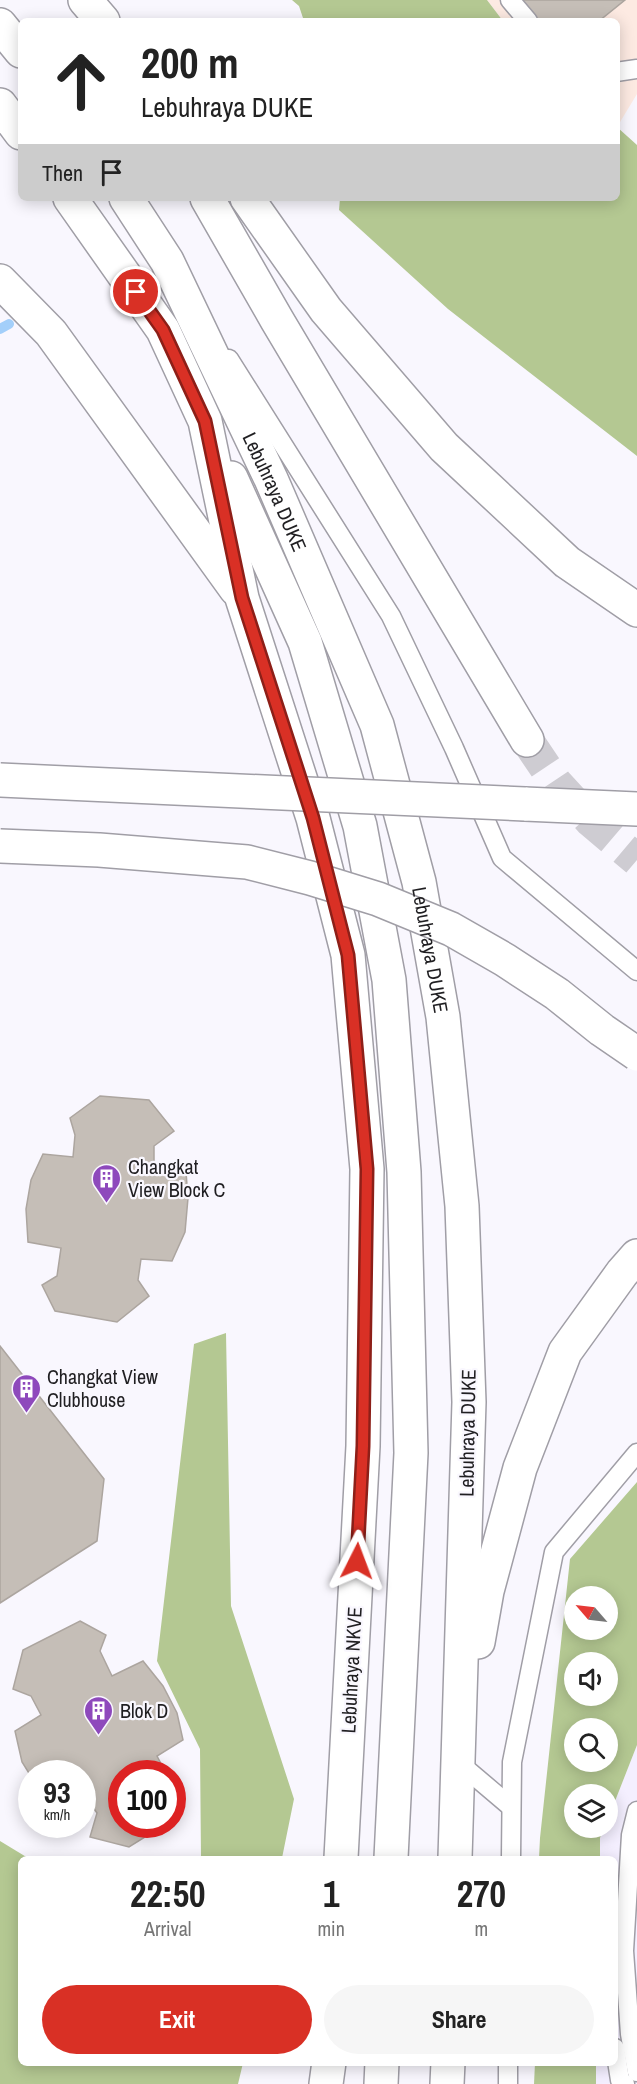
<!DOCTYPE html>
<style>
:root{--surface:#fff;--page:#f6f6f6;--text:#222;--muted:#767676;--accent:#d93025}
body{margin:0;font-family:"Archivo Narrow",sans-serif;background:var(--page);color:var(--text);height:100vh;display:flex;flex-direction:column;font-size:22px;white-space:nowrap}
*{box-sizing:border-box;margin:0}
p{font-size:20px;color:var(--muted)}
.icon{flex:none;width:33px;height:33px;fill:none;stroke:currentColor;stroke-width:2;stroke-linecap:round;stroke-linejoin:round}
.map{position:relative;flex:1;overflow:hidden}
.panel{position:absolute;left:18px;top:1856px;width:600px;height:210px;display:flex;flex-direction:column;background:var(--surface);border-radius:9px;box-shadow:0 3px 15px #0003}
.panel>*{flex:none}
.top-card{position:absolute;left:18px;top:18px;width:602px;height:183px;border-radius:9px;box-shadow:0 3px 15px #0003;background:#fff;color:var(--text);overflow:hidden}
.needle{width:39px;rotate:298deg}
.controls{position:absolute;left:564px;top:1586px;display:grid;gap:12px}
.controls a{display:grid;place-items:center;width:54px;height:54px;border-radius:50%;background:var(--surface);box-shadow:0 3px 15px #0003;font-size:30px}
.speed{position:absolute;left:18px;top:1760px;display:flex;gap:12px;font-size:30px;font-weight:700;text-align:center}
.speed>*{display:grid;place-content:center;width:78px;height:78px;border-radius:50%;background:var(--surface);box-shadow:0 3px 15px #0003;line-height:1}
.speed small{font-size:15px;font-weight:400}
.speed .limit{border:9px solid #d22;background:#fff;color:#111}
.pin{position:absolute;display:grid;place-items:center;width:51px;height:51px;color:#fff;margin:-26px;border:3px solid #fff;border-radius:50%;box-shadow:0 2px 6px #0007}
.me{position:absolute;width:66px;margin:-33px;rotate:3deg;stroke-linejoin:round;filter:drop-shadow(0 0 4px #0008)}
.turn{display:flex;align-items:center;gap:21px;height:126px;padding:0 24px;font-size:27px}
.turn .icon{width:78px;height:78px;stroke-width:2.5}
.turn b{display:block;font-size:42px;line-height:51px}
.then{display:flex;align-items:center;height:57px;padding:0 24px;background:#0003;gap:12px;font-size:22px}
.eta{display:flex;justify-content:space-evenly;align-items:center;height:102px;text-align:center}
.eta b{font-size:36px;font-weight:700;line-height:42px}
.cta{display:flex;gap:12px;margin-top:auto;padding:12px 24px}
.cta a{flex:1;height:69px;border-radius:36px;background:var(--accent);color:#fff;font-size:24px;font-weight:700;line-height:69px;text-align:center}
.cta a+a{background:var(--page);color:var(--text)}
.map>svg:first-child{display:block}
</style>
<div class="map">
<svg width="637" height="2084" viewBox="0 0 637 2084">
<rect width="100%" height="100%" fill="#f9f7fe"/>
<path fill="#f4efff" d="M637,1745V2084H596V2063L615,2062V1858H600V1838L604,1827H608V1819Z"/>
<path fill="#fdeae2" d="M487,0H637V94L617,127L616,21H503Z"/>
<g fill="#b4c892" fill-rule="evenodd">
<path d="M292,0H487L503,21H304L299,6Z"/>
<path d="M617,127L637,145V456L448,309L339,210L340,198H616Z"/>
<path d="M226,1333L231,1606L294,1799L282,1858H201L200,1749L157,1661L194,1344Z"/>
<path d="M637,1482V1745L608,1819V1794H574V1827H604L600,1838V1858H539L540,1838L570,1559ZM574,1596H608V1629H574ZM574,1662H608V1695H574ZM574,1728H608V1761H574Z"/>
<path d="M0,1841L28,1858H21V2062L243,2063L238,2084H0Z"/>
<path d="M535,2063H596V2084H534Z"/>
</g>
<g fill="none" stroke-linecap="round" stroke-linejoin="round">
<path stroke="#a3cffa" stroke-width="10" d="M0,329L9,324"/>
</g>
<g fill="#c5beb7" stroke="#aca59f" stroke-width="1.5">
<path d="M512,0H625L599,21H529Z"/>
<path d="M100,1096L149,1100L174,1131L154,1146V1168L186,1172L188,1198L185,1232L172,1261L141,1259L138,1280L149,1296L117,1322L55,1311L42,1285L57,1276L61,1248L28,1242L26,1209L31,1180L43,1154L73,1157L75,1135L70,1118Z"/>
<path d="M0,1346L104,1479L97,1541L0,1603Z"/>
<path d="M80,1621L106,1635L100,1651L112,1676L143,1661L163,1686L177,1713L183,1740L157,1756L166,1773H122V1824H166L129,1847L90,1837L97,1813L85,1796L82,1797V1773H32V1778L22,1762L15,1731L41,1715L31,1696L13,1689L23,1650Z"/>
<path d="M172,1778L182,1785L172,1815Z"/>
</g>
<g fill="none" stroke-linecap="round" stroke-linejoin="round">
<path stroke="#ceccd2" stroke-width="33" stroke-dasharray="33 16" stroke-linecap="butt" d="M527,740L556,783L591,821L637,860"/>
<defs>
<g id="lane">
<path d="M510,0L528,21"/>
<path d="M616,72L637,69"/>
<path d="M229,359L391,616L454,748L502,858L637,971"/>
<path d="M458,1762L511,1807"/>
<path d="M637,1811L631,1835L624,1951L630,2034L637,2072"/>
<path d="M511,1858L512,1762L554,1552L637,1453"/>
<path d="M615,2048L620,2080L625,2084"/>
<path d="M508,2084V2062"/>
</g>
<g id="highway">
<path d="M85,0L103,21"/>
<path d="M0,25L21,51"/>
<path d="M0,105L21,133"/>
<path d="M70,198L163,330L205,421L242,598L313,818L348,955L367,1169L363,1446L341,1858"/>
<path id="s1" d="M126,198L167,261L271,479L377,725L419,882L443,1017L462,1206L469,1402L455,1858"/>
<path d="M207,198L277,320L527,740"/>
<path d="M247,198L326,310L444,447L567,562L637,610"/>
<path d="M0,281L51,333L236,589"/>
<path d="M231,478L305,642L360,826L389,980L404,1172L411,1453L391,1858"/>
<path d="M525,804L637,809"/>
<path d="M478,1642L487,1591L520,1468L565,1352L622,1273L637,1256"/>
<path d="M326,2084L329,2062"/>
<path d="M381,2084L382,2062"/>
<path d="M447,2084L448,2062"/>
</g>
</defs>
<use href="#lane" stroke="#a09ea6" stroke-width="21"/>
<use href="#highway" stroke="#a09ea6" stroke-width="36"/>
<use href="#lane" stroke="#fff" stroke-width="18"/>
<use href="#highway" stroke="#fff" stroke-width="33"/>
<defs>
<g id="highway-bridge">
<path d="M0,780L525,804"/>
<path d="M0,846L99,850L247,862L310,878L378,899L451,929L505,960L557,994L602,1030L637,1054"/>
</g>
</defs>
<use href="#highway-bridge" stroke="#a09ea6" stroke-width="36" stroke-linecap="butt"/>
<use href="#highway-bridge" stroke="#fff" stroke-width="33"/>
</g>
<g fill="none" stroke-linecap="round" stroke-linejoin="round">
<defs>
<path id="route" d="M136,292L163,330L205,421L242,598L313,818L348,955L367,1169L363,1446L357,1561"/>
</defs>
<use href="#route" stroke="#8d1f18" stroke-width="15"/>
<use href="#route" stroke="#d93025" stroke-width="10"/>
</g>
<defs>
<symbol id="building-pin" viewBox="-11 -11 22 30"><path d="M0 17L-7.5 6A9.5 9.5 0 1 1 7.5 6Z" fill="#8e49bc" stroke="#f9f7fe"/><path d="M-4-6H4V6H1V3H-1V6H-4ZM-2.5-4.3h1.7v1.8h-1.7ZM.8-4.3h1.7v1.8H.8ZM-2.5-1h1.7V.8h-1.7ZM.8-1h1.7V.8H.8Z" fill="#fff"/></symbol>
</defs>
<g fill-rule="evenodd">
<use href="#building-pin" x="90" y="1162" width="33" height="45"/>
<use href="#building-pin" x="10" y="1372" width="33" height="45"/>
<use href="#building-pin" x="82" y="1694" width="33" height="45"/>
</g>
<g text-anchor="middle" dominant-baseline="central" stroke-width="4.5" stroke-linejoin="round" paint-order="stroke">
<g font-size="20" fill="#201f22" stroke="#f9f7fe">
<text stroke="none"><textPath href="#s1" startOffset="330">Lebuhraya DUKE</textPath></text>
<text stroke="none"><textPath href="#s1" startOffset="816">Lebuhraya DUKE</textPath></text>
<text transform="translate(467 1433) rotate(-89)">Lebuhraya DUKE</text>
<text transform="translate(351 1670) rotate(-87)">Lebuhraya NKVE</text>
</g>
<g font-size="20" fill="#201f22" stroke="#f9f7fe" text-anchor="start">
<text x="128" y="1166">Changkat<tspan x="128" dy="23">View Block C</tspan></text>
<text x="47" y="1376">Changkat View<tspan x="47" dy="23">Clubhouse</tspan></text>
<text x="120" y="1710">Blok D</text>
</g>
</g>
</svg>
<div class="controls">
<a><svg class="needle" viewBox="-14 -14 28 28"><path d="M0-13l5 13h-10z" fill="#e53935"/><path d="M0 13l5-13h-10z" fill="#767676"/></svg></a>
<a><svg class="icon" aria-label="sound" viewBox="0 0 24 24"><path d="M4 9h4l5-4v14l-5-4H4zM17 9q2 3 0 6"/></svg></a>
<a><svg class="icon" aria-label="search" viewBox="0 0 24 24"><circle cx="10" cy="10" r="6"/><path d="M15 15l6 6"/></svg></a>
<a><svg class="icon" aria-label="layers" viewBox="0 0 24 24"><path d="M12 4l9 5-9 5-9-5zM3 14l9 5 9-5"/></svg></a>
</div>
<div class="speed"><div>93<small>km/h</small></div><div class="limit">100</div></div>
<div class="pin" style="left:136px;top:292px;background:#d93025"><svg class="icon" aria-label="arrive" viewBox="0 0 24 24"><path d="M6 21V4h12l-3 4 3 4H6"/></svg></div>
<svg class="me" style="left:357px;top:1561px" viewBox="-20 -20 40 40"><path d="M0-17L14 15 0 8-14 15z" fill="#d93025" stroke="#fff" stroke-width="4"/></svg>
<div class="top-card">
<div class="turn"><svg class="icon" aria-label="ahead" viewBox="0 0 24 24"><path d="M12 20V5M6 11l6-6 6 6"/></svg><div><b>200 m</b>Lebuhraya DUKE</div></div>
<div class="then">Then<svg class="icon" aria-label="arrive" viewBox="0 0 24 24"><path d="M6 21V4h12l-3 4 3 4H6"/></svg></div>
</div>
<section class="panel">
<div class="eta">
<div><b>22:50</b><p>Arrival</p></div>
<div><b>1</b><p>min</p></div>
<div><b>270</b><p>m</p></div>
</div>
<div class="cta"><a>Exit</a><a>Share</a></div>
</section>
</div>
